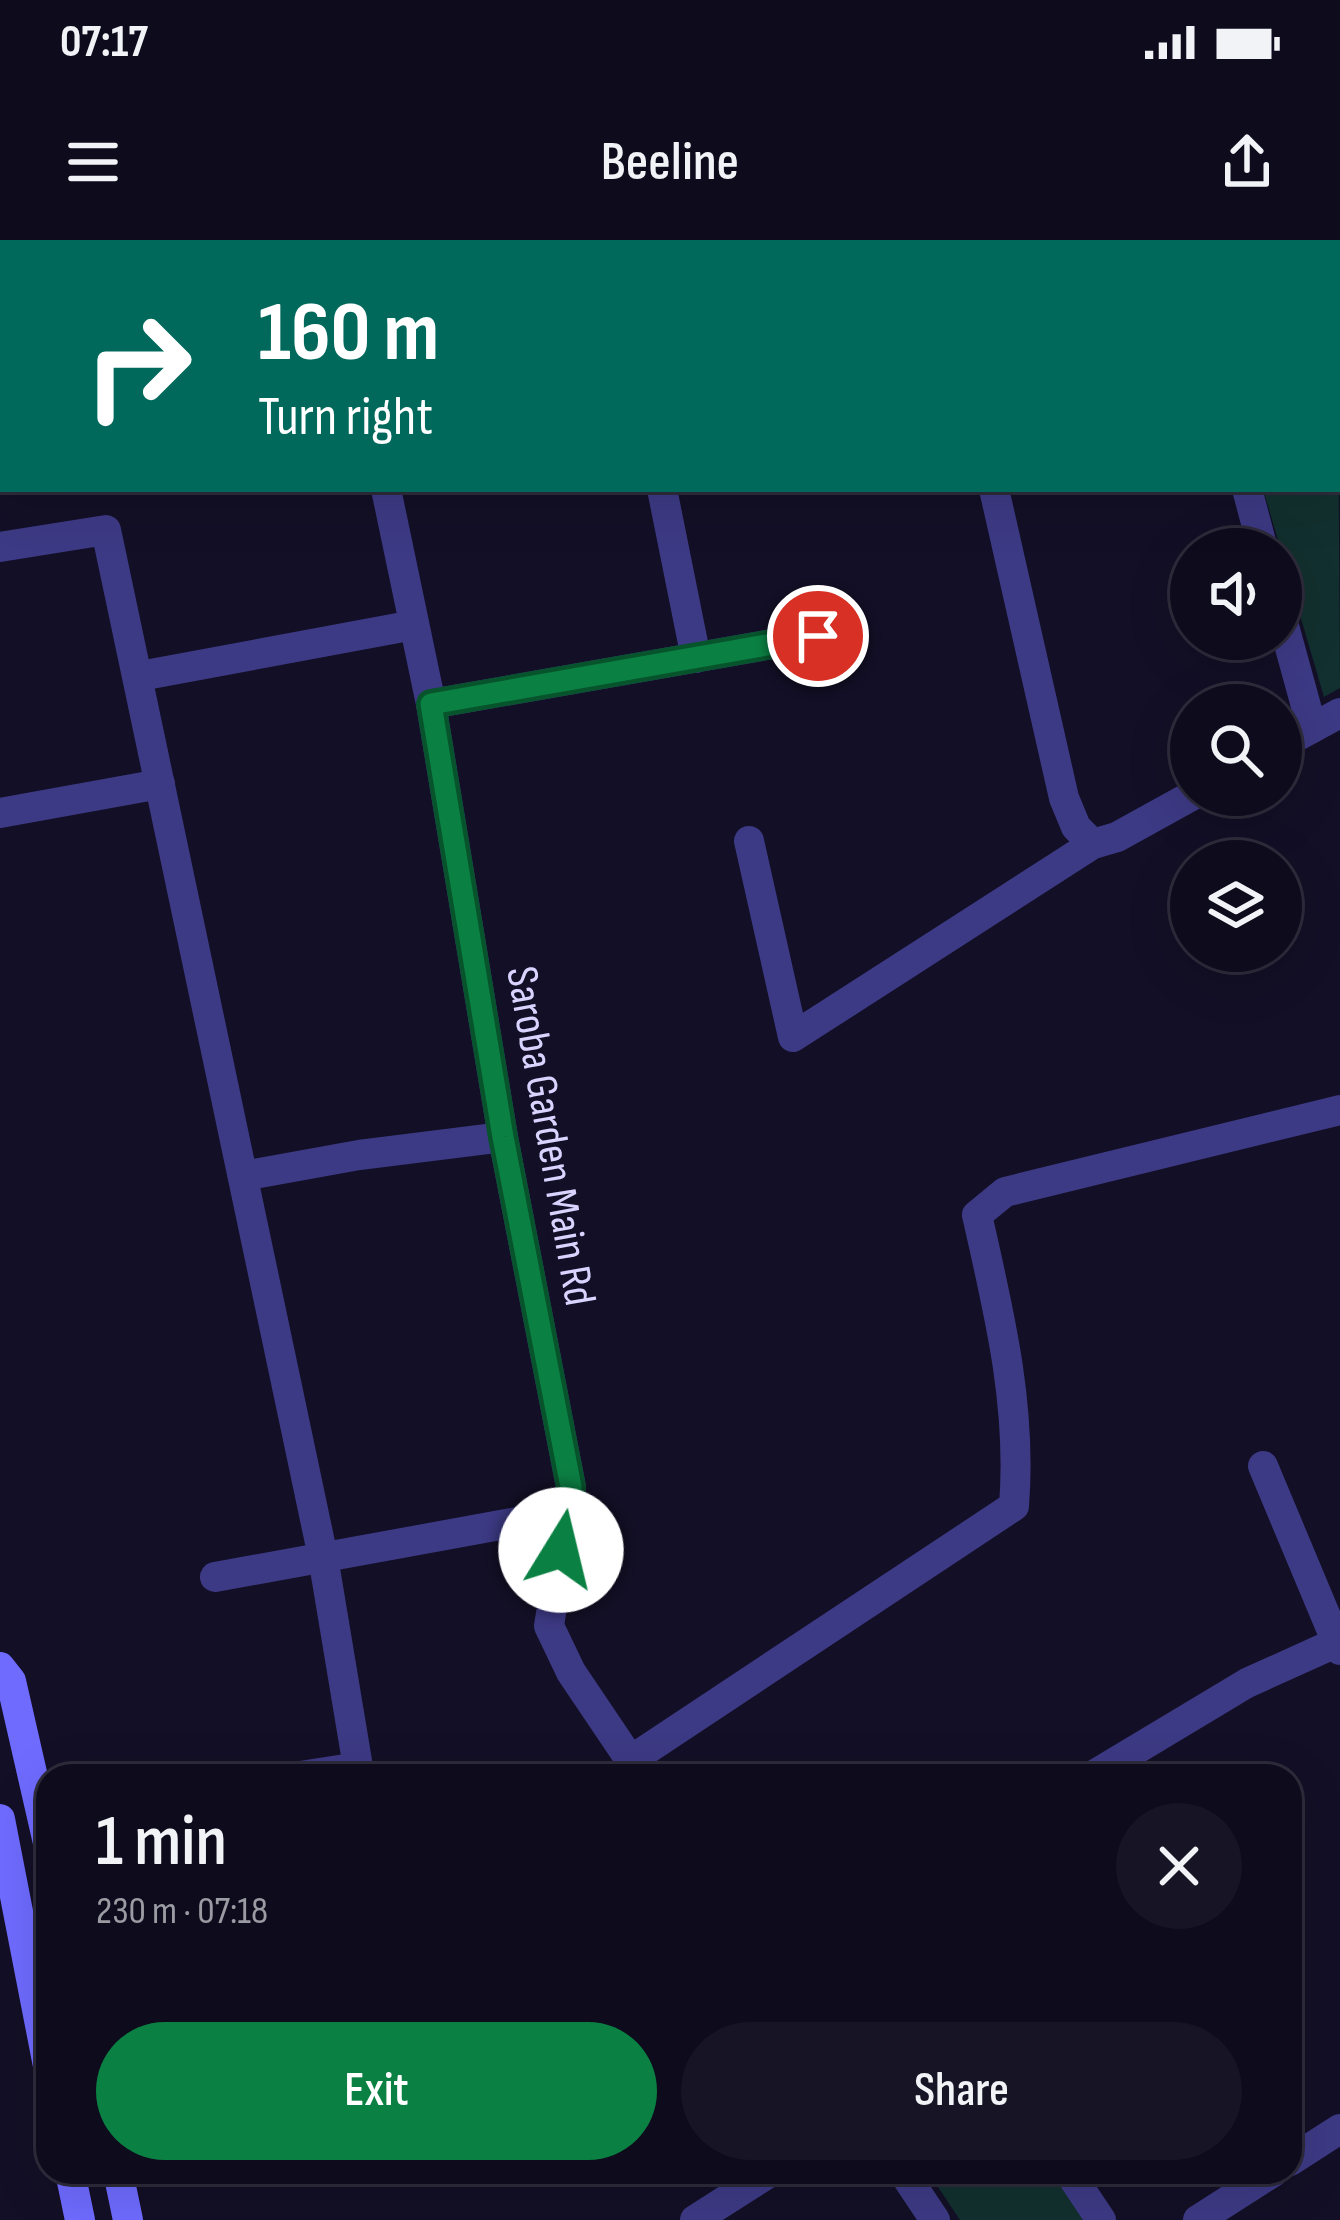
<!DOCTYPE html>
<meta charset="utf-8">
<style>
:root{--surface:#0e0b1c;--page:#171425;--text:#f1f3f6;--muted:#9b9ba3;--line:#2e2b3b;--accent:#0b8043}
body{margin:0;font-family:"Sofia Sans Condensed",sans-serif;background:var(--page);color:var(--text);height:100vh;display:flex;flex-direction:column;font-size:45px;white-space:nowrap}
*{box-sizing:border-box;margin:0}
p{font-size:39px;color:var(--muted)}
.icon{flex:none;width:66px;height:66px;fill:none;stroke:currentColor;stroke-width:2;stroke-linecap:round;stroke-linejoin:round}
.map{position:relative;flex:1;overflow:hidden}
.sheet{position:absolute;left:36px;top:1524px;width:1266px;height:420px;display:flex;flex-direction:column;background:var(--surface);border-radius:36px;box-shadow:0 12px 48px #0002,0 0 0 3px var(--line)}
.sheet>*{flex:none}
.banner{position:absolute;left:0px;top:0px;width:1341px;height:252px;box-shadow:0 12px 48px #0002,0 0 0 3px var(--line);background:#00695c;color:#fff;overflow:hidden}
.fabs{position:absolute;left:1170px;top:288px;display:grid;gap:24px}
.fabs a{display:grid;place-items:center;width:132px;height:132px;border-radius:50%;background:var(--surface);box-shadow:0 12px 48px #0002,0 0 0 3px var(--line);font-size:60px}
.pin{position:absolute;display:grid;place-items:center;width:102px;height:102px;color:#fff;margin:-51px;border:6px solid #fff;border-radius:50%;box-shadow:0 3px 12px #0007}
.me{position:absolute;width:132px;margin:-66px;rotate:9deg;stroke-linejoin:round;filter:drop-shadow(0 0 9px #0008)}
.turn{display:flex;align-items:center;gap:42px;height:252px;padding:0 60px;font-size:54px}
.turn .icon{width:156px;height:156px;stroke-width:2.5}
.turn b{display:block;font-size:84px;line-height:102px}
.round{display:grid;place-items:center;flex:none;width:126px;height:126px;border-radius:63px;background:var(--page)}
.headline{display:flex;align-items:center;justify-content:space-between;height:204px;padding:0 60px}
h1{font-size:72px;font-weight:600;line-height:90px}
.primary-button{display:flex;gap:24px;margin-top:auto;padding:24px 60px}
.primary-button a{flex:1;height:138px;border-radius:72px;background:var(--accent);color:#fff;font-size:48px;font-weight:600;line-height:138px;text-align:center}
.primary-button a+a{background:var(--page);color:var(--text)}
.status{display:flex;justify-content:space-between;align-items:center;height:84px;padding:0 60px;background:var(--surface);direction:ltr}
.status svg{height:33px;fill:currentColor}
header{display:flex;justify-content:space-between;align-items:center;height:156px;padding:0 60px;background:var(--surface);font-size:54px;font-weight:600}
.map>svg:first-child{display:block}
</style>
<div class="status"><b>07:17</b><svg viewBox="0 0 49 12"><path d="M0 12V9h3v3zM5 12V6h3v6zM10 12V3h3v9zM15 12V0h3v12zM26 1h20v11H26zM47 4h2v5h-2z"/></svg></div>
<header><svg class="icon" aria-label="menu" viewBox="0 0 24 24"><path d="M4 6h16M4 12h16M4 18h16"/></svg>Beeline<svg class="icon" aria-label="share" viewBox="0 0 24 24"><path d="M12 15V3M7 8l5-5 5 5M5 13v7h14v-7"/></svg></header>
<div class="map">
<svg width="1340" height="1980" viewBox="0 0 1340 1980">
<rect width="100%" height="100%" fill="#130f26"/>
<g fill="#12302f">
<path d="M1338,137L1340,448L1324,457L1263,249H1338Z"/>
<path d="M928,1932H1057L1089,1980H960Z"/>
</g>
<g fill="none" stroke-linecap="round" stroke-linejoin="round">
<g stroke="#3d3a85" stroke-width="30">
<path d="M938,0L939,3"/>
<path d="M1286,3L1298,0"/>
<path d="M1338,106L1340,109"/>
<path d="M386,249L431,464L503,897L571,1247L549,1386L571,1432L641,1536"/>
<path d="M662,249L696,418"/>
<path d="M994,249L1064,558L1076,587L1093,604"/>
<path d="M1247,249L1263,309"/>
<path d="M0,307L106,290L323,1317L358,1527L300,1536"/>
<path d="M1281,375L1312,488"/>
<path d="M140,436L414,385"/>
<path d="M431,464L818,396"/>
<path d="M1281,505L1340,473"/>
<path d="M0,573L160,544"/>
<path d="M749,601L793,797L1093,604L1117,597L1193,555"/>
<path d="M243,936L359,915L503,897"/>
<path d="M1263,1226L1340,1410"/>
<path d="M215,1337L567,1273"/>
<path d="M631,1520L1014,1266C1022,1166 999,1072 977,975L1005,952L1340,870"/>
<path d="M1092,1536L1247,1443L1340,1401"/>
<path d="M1290,1921L1340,1889"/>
<path d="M903,1932L935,1980"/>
<path d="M1069,1932L1101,1980"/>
<path d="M695,1980L770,1932"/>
<path d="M1198,1980L1273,1932"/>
</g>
<g stroke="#6f6bff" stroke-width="30">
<path d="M0,1427L11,1441L48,1603"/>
<path d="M0,1579L48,1826"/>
<path d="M70,1932L80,1980"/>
<path d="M118,1932L128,1980"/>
</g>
</g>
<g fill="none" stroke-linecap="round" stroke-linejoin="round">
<defs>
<path id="route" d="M561,1310L571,1247L503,897L431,464L818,396"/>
</defs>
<use href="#route" stroke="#07532c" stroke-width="30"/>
<use href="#route" stroke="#0b8043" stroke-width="21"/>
</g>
<g text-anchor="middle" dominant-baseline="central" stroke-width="12" stroke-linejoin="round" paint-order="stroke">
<g font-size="45" fill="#d9d4ff" stroke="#130f26">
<text transform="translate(550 896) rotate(80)">Saroba Garden Main Rd</text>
</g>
</g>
</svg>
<div class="fabs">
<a><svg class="icon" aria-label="sound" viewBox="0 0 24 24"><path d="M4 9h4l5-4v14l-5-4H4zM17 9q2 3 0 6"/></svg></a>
<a><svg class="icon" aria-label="search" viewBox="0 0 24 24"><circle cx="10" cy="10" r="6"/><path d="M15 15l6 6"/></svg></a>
<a><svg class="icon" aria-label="layers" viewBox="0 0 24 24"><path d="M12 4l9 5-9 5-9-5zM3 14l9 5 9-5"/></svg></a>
</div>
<div class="pin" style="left:818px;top:396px;background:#d93025"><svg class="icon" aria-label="arrive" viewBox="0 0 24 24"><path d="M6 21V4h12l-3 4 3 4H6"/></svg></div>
<svg class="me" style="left:561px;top:1310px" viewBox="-20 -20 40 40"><circle r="19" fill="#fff"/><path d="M0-13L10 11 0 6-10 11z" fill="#0b8043"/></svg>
<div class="banner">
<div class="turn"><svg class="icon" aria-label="right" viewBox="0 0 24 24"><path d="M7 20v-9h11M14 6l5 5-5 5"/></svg><div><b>160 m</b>Turn right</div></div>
</div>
<section class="sheet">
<div class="headline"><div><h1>1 min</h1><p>230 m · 07:18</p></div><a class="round"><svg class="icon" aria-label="close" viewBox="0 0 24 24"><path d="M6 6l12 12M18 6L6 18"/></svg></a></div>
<div class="primary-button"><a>Exit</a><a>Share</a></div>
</section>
</div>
